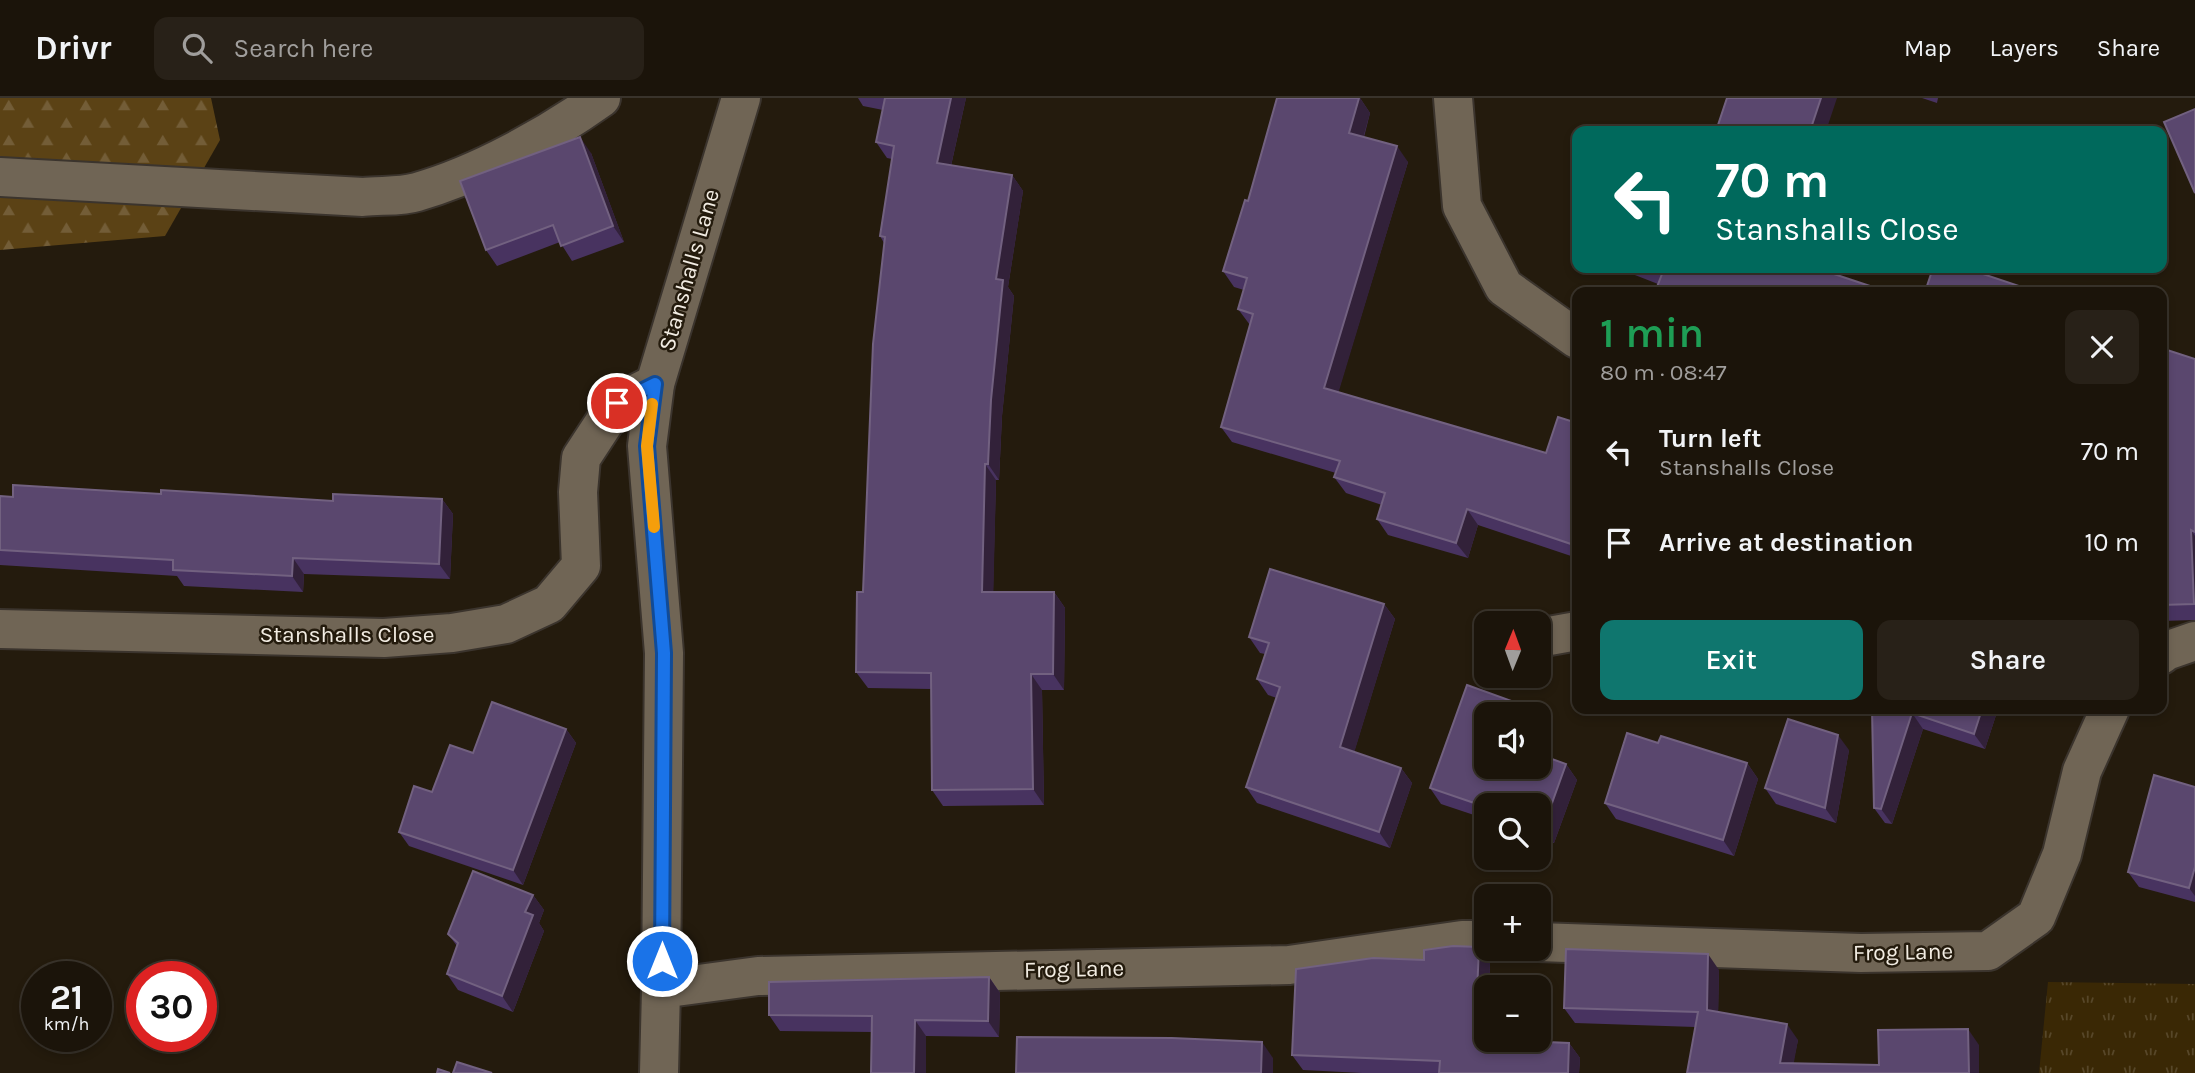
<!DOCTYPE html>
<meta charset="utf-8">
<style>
:root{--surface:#1b140a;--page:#282118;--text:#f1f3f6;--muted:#a09e9c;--line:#39332b;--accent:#0f766e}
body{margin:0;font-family:Karla,sans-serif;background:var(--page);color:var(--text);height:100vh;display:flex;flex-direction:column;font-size:26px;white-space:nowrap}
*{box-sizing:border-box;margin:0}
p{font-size:23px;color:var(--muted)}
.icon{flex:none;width:38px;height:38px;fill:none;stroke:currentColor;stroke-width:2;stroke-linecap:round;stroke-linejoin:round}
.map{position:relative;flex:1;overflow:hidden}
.side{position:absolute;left:1572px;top:189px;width:595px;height:427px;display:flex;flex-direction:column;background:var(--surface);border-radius:14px;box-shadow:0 4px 10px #0003,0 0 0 2px var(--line)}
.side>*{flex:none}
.guide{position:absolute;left:1572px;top:28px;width:595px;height:147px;border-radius:14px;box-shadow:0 4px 10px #0003,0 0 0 2px var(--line);background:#00695c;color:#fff;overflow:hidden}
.needle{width:46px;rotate:1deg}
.fabs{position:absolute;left:1474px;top:513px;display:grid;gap:14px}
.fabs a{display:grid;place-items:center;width:77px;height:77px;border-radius:14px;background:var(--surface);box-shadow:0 4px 10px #0003,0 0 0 2px var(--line);font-size:35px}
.speed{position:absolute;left:21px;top:863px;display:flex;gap:14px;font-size:35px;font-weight:700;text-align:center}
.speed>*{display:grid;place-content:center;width:91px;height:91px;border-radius:50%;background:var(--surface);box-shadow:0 4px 10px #0003,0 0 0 2px var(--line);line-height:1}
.speed small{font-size:18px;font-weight:400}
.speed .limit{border:10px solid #d22;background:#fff;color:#111}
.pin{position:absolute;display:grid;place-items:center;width:60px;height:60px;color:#fff;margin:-30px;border:4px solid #fff;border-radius:50%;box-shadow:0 2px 7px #0007}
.me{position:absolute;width:77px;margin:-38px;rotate:0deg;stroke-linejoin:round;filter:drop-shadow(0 0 5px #0008)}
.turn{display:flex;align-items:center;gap:24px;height:147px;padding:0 28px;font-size:32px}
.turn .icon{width:91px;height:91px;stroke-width:2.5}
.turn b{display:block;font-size:49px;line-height:60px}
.round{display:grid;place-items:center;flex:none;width:74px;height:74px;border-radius:14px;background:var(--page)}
.head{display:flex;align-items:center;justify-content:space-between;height:119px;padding:0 28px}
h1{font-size:42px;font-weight:600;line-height:52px;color:#1e9e55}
.button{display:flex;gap:14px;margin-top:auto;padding:14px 28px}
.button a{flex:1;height:80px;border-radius:14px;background:var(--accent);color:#fff;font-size:28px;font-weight:600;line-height:80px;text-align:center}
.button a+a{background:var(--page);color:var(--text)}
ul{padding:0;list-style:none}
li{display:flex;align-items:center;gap:21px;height:91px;padding:0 28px}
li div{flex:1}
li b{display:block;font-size:26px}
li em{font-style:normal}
header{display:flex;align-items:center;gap:42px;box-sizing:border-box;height:98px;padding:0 35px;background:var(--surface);border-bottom:2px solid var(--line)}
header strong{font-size:33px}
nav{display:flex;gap:38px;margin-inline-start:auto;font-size:24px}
.search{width:490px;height:63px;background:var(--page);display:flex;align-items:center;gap:18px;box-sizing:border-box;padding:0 24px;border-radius:14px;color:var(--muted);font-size:26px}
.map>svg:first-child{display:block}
</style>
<header>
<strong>Drivr</strong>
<div class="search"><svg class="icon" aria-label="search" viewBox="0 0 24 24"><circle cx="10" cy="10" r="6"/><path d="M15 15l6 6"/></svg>Search here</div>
<nav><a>Map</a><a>Layers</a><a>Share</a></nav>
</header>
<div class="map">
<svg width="2195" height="975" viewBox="0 0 2195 975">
<defs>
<pattern id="grass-tufts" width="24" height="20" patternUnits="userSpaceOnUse" patternTransform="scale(1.75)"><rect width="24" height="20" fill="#3a2805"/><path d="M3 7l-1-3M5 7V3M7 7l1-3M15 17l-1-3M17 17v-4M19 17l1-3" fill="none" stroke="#574729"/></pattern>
<pattern id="forest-firs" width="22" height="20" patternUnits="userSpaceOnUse" patternTransform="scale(1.75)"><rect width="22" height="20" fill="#5b4215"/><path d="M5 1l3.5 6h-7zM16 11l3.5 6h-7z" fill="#735d37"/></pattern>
</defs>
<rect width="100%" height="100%" fill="#241b0d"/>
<path fill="url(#grass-tufts)" d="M2048,884L2195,886V975H2039Z"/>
<path fill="url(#forest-firs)" d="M0,0H211L220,42L165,138L0,152Z"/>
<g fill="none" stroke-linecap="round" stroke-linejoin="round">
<defs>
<g id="minor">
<path d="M1453,0L1462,108L1504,189L1577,241"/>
<path d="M0,79L363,99C380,97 401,99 417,94C480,76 549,37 601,0"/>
<path d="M0,531L384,540L452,535L506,526L549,506L581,468L578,394L581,360L617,305L655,286"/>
<path d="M1538,540L1577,533"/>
<path d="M2161,557L2166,553L2195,543"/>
<path d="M1538,844L1861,855L1988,853L2036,819L2062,756L2082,673L2110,611"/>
<path d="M661,891L758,878L1289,867L1462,842H1486"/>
<path d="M659,975L661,891L664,555L647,348L655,286L741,0"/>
</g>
</defs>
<use href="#minor" stroke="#3b342d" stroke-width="42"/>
<use href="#minor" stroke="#706555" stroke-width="38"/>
</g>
<g fill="#483360">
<path d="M858,0H966L951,68L1012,77L1023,93L1008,189L1014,198L1002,318L999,382H996L993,494H1054L1065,510L1064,592H1042L1044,707L943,708L932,692L931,591L868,590L856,574L863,494L884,145L880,138L892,61L887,60L876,44L883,12L863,8Z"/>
<path d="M1277,0H1360L1370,15L1364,39L1408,64L1338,294L1546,355L1577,325V460L1478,427L1468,460L1388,437L1377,421L1382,407L1346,395L1334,379L1336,375L1232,344L1221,329L1250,227L1238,211L1244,192L1234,189L1223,173L1248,103Z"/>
<path d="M1922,0H1938L1937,5Z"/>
<path d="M591,55L624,144L572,163L560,144L497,168L486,152Z"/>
<path d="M1617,170H1816L1658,186Z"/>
<path d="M2161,250L2195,261V522L2161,523Z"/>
<path d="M161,396L333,403L442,401L453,416L450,481L304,476L303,494L184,488L177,478L0,467V398L13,399Z"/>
<path d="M1384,506L1395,521L1354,654L1401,670L1412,685L1390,750L1257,705L1246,689L1277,600L1268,597L1257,581L1265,556L1260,555L1249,539Z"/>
<path d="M1848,611H1998L1985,651L1923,631L1892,726L1885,725L1874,710L1872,615L1849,613Z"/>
<path d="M1553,630L1543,658L1566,666L1577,682L1554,745L1538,740V707H1486V721L1441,706L1430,690Z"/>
<path d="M566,631L576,645L523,787L409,748L399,734L432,694L473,655Z"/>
<path d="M1849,652L1836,725L1776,706L1765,690Z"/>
<path d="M1747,665L1758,681L1734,758L1616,721L1605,705Z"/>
<path d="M2195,689V804L2139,789L2128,774Z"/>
<path d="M533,797L544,812L539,825L544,833L513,914L458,892L447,876L457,848L448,836Z"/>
<path d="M1479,849L1490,865L1489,889H1486V942L1569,945L1580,960L1579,975H1362L1303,972L1292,957L1424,862Z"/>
<path d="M1719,872L1718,914L1798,942L1793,965L1879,967L1979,947V975H1687L1695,929L1575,925L1564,910Z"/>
<path d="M989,879L1000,895L999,939L926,938L872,934L780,933L769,917Z"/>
</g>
<g fill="#322139">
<path d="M951,0H966L948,81L937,65Z"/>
<path d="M1359,0H1360L1370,15L1360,51L1349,35Z"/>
<path d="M1821,0H1837L1826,33H1810Z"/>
<path d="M580,39L591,55L624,144L613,128Z"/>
<path d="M1397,48L1408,64L1335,306L1324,290Z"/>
<path d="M1012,77L1023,93L1008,189L1014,198L1002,318L999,382L988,366L996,181Z"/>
<path d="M985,366L996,382L993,510L982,494Z"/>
<path d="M442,401L453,416L450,481L439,466Z"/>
<path d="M1467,411L1478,427L1468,460L1456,445Z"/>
<path d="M2191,432L2195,438V507L2194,506Z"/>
<path d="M293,460L304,476L303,494L292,478Z"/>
<path d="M1054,494L1065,510L1064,592L1053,576Z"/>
<path d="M1384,506L1395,521L1351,665L1340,649Z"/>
<path d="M1031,576L1042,592L1044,707L1033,691Z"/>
<path d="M1982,611H1998L1985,651L1974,636Z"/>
<path d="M1542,614L1553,630L1539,669L1538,667V625Z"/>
<path d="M1912,615L1923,631L1892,726L1881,711Z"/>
<path d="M566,631L576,645L523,787L513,772Z"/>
<path d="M1838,637L1849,652L1836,725L1825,710Z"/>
<path d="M1747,665L1758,681L1734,758L1723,742Z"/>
<path d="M1566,666L1577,682L1554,745L1543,730Z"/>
<path d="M1401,670L1412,685L1390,750L1379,734Z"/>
<path d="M2195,769V798L2189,790Z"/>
<path d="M533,797L544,812L539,825L544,833L513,914L502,898L525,814Z"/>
<path d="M1479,849L1490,865L1489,889H1486V942L1475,941Z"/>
<path d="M1708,856L1719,872L1718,927L1707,912Z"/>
<path d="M989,879L1000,895L999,939L988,923Z"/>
<path d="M915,922L926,938V975H914Z"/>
<path d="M1787,926L1798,942L1792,975L1780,965Z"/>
<path d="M1968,931L1979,947V975H1969Z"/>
<path d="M1262,944L1273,960V975H1261Z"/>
<path d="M1569,945L1580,960L1579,975H1568Z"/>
</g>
<g fill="#5a476e" stroke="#726180" stroke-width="2">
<path d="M885,0H951L937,65L1012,77L996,181L1003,182L991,302L988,366H985L982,494H1054L1053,576H1031L1033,691L932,692L931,575L856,574L857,494H863L873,246L885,139L880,138L894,48L876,44Z"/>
<path d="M1277,0H1359L1349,35L1397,48L1324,290L1546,355L1558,319L1577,325V448L1467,411L1456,445L1377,421L1385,395L1334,379L1340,363L1221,329L1253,216L1238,211L1247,180L1223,173L1245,102L1248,103Z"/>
<path d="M1727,0H1821L1810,33H1716Z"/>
<path d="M2195,11V95L2164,24Z"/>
<path d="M580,39L613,128L561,148L553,127L486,152L460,83Z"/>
<path d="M1577,127V143L1572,141Z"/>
<path d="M1647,170H1816L1888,194H1655L1662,176Z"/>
<path d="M1933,170H1965L2037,194H1925Z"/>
<path d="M2161,250L2195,261V434L2191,432L2194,506L2161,507Z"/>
<path d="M13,387L161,396V392L333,403V396L442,401L439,466L293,460L292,478L173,472V462L0,452V398L13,399Z"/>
<path d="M1270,471L1384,506L1340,649L1401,670L1379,734L1246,689L1280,589L1257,581L1269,545L1249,539Z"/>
<path d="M1467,587L1542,614L1538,625V616H1486V668H1538V656L1566,666L1543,730L1538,728V707H1486V709L1430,690Z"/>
<path d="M492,604L566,631L513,772L399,734L414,688L432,694L450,647L473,655Z"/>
<path d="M1872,611H1982L1974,636L1912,615L1881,711L1874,710Z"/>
<path d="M1788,621L1838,637L1825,710L1765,690Z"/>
<path d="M1627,635L1658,645L1661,638L1747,665L1723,742L1605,705Z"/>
<path d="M2154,677L2195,689V769L2189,790L2128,774Z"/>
<path d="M473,773L533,797L525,814L533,817L502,898L447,876L458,845L448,836Z"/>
<path d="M1453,848L1479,849L1475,941L1569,945L1568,975H1439L1440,963L1292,957L1296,871L1373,860L1424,862V852Z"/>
<path d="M1566,851L1708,856L1707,912L1787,926L1780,965L1879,967L1878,932L1968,931L1969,975H1687L1698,914L1564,910Z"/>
<path d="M989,879L988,923L915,922L914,975H871L872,918L769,917V884Z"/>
<path d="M1017,939L1172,940L1262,944L1261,975H1016Z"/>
<path d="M457,964L492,975H453Z"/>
<path d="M438,971L450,975H437Z"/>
</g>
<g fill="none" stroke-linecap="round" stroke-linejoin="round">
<defs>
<path id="route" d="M617,305L655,286L647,348L664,555L662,863"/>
</defs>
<use href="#route" stroke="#114b97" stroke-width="18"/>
<use href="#route" stroke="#1a73e8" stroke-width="12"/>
<path stroke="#f59e0b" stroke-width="12" d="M652,306L647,348L654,429"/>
</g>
<g text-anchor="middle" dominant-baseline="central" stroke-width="5" stroke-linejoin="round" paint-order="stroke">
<g font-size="23" fill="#f2ece2" stroke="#241b0d">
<text transform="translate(689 172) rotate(-74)">Stanshalls Lane</text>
<text x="347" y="536">Stanshalls Close</text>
<text transform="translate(1903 854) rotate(-1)">Frog Lane</text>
<text transform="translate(1074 871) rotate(-1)">Frog Lane</text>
</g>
</g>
</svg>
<div class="fabs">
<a><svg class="needle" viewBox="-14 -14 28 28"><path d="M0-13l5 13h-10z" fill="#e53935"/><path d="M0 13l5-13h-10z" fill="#a09e9c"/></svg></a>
<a><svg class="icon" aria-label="sound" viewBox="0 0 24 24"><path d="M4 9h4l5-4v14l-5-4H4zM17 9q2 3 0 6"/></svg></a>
<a><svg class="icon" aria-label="search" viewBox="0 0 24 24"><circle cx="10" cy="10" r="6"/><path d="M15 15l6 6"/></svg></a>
<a>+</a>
<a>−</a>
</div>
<div class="speed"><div>21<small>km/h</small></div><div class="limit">30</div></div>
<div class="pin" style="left:617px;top:305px;background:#d93025"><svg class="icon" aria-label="arrive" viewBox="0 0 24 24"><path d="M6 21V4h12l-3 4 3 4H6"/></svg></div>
<svg class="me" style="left:662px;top:863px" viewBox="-20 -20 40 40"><circle r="17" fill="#1a73e8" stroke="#fff" stroke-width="3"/><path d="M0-11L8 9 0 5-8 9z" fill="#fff"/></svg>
<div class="guide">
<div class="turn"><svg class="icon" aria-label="left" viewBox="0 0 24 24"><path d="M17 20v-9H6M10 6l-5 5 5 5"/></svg><div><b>70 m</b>Stanshalls Close</div></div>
</div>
<section class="side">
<div class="head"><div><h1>1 min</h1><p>80 m · 08:47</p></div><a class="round"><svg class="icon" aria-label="close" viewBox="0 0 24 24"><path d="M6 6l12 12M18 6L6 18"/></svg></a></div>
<ul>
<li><svg class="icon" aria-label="left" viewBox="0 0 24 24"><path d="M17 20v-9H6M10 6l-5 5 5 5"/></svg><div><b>Turn left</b><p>Stanshalls Close</p></div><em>70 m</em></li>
<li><svg class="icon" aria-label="arrive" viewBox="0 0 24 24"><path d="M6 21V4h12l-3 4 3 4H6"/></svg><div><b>Arrive at destination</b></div><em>10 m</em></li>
</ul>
<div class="button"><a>Exit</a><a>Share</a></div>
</section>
</div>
